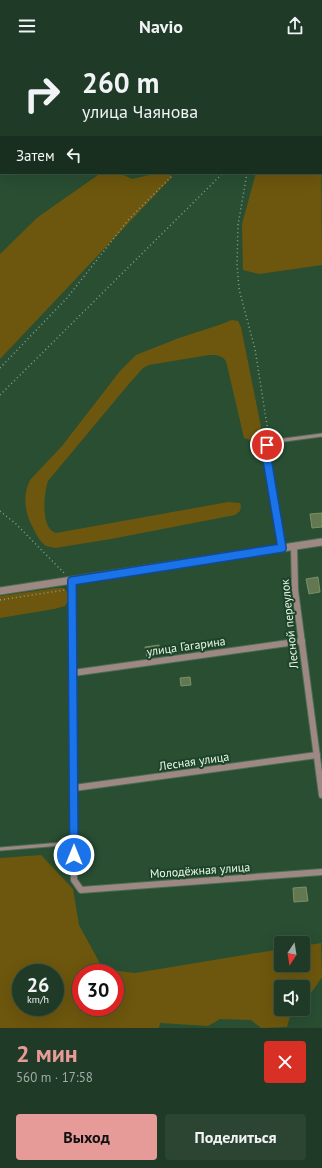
<!DOCTYPE html>
<html lang="ru">
<meta charset="utf-8">
<style>
:root{--surface:#1f3a26;--page:#2c4532;--text:#f1f3f6;--muted:#a1ada7;--line:#3c5443;--accent:#e69b98}
body{margin:0;font-family:"PT Sans",sans-serif;background:var(--page);color:var(--text);height:100vh;display:flex;flex-direction:column;font-size:15px;white-space:nowrap}
*{box-sizing:border-box;margin:0}
p{font-size:13px;color:var(--muted)}
.icon{flex:none;width:22px;height:22px;fill:none;stroke:currentColor;stroke-width:2;stroke-linecap:round;stroke-linejoin:round}
.map{position:relative;height:976px;overflow:hidden}
.sheet{display:flex;flex-direction:column;background:var(--surface);flex:1}
.sheet>*{flex:none}
.top-card{position:absolute;left:0px;top:0px;width:322px;height:122px;box-shadow:0 4px 16px #0002,0 0 0 1px var(--line);background:#1f3a26;color:var(--text);overflow:hidden}
.needle{width:26px;rotate:192deg}
.controls{position:absolute;left:274px;top:884px;display:grid;gap:8px}
.controls a{display:grid;place-items:center;width:36px;height:36px;border-radius:4px;background:var(--surface);box-shadow:0 4px 16px #0002,0 0 0 1px var(--line);font-size:20px}
.speed{position:absolute;left:12px;top:912px;display:flex;gap:8px;font-size:20px;font-weight:700;text-align:center}
.speed>*{display:grid;place-content:center;width:52px;height:52px;border-radius:50%;background:var(--surface);box-shadow:0 4px 16px #0002,0 0 0 1px var(--line);line-height:1}
.speed small{font-size:10px;font-weight:400}
.speed .limit{border:6px solid #d22;background:#fff;color:#111}
.pin{position:absolute;display:grid;place-items:center;width:34px;height:34px;color:#fff;margin:-17px;border:2px solid #fff;border-radius:50%;box-shadow:0 1px 4px #0007}
.me{position:absolute;width:44px;margin:-22px;rotate:0deg;stroke-linejoin:round;filter:drop-shadow(0 0 3px #0008)}
.turn{display:flex;align-items:center;gap:14px;height:84px;padding:0 16px;font-size:18px}
.turn .icon{width:52px;height:52px;stroke-width:2.5}
.turn b{display:block;font-size:28px;line-height:34px}
.then{display:flex;align-items:center;height:38px;padding:0 16px;background:#0003;gap:8px;font-size:15px}
.round{display:grid;place-items:center;flex:none;width:42px;height:42px;border-radius:4px;background:var(--page)}
.overview{display:flex;align-items:center;justify-content:space-between;height:68px;padding:0 16px}
h1{font-size:24px;font-weight:700;line-height:30px;color:var(--accent)}
.action{display:flex;gap:8px;margin-top:auto;padding:8px 16px}
.action a{flex:1;height:46px;border-radius:4px;background:var(--accent);color:#111;font-size:16px;font-weight:700;line-height:46px;text-align:center}
.action a+a{background:var(--page);color:var(--text)}
header{display:flex;justify-content:space-between;align-items:center;height:52px;padding:0 16px;background:var(--surface);font-size:18px;font-weight:700}
.map>svg:first-child{display:block}
</style>
<header><svg class="icon" aria-label="menu" viewBox="0 0 24 24"><path d="M4 6h16M4 12h16M4 18h16"/></svg>Navio<svg class="icon" aria-label="share" viewBox="0 0 24 24"><path d="M12 15V3M7 8l5-5 5 5M5 13v7h14v-7"/></svg></header>
<div class="map">
<svg width="322" height="976" viewBox="0 0 322 976">
<rect width="100%" height="100%" fill="#294e32"/>
<g fill="#6d570e" fill-rule="evenodd">
<path d="M0,0H284L1,1V99Z"/>
<path d="M321,78L322,213L259,222L243,218L242,172L256,121H321Z"/>
<path d="M105,121H119L132,127L158,121H168L172,125L0,307V202L38,165L98,123Z"/>
<path d="M232,268L238,269L241,275L261,375L259,382L256,387L250,388L244,386L226,309C221,303 217,303 209,303L149,313L143,316L128,333L48,429C44,440 40,477 56,481L228,450L240,451L241,454L240,459L235,463L111,487L55,496C52,495 49,495 46,494C40,490 36,482 33,476C25,461 22,445 30,428L62,394L120,319L136,303L179,286L219,273Z"/>
<path d="M57,536H64L68,541V549L65,554L54,557L0,566V544Z"/>
<path d="M41,803L73,837L79,873L103,917L135,921L281,897V913H303V894L321,891L322,925L309,944L303,948V935H281V957H292L287,975L261,976L251,968L220,967L208,974L160,971L159,976H0V806ZM21,921H55V955H21ZM81,921H115V955H81Z"/>
</g>
<g fill="#637851" stroke="#7a9067">
<path d="M322,461V475L312,476L310,462Z"/>
<path d="M318,525L320,540L309,542L306,527Z"/>
<path d="M159,593L160,602L147,605L145,595Z"/>
<path d="M190,625L191,633L181,634L180,626Z"/>
<path d="M306,835L308,849L294,850L293,836Z"/>
</g>
<g fill="none" stroke-linecap="round" stroke-linejoin="round">
<defs>
<g id="service">
<path d="M282,495L266,401L269,390L322,383"/>
<path d="M0,797L74,791"/>
</g>
<g id="minor">
<path d="M294,495L295,538L322,743"/>
<path d="M72,529L74,828L81,838L322,820"/>
<path d="M73,621L302,589"/>
<path d="M74,736L317,703"/>
</g>
<path id="tertiary" d="M0,539L322,490"/>
</defs>
<use href="#service" stroke="#4b6d53" stroke-width="5"/>
<use href="#minor" stroke="#4b6d53" stroke-width="8"/>
<use href="#tertiary" stroke="#4b6d53" stroke-width="9"/>
<g stroke="#85a28c" stroke-width="1.5" stroke-dasharray="1 3" stroke-linecap="butt">
<path d="M312,1V0"/>
<path d="M0,107H1"/>
<path d="M247,121L238,173L237,212L239,237L255,297L269,386"/>
<path d="M0,316L67,246L129,167L175,121"/>
<path d="M0,343L223,121"/>
<path d="M0,459L15,471L65,522"/>
<path d="M0,548L65,538"/>
</g>
<use href="#service" stroke="#9e8883" stroke-width="3"/>
<use href="#minor" stroke="#9e8883" stroke-width="6"/>
<use href="#tertiary" stroke="#9e8883" stroke-width="7"/>
</g>
<g fill="none" stroke-linecap="round" stroke-linejoin="round">
<defs>
<path id="route" d="M74,803L72,529L282,496L266,401L267,393"/>
</defs>
<use href="#route" stroke="#114b97" stroke-width="10"/>
<use href="#route" stroke="#1a73e8" stroke-width="7"/>
</g>
<g text-anchor="middle" dominant-baseline="central" stroke-width="4" stroke-linejoin="round" paint-order="stroke">
<g font-size="12" fill="#e6fbea" stroke="#1e4328">
<text transform="translate(289 572) rotate(-96)">Лесной переулок</text>
<text transform="translate(186 594) rotate(-8)">улица Гагарина</text>
<text transform="translate(194 709) rotate(-8)">Лесная улица</text>
<text transform="translate(200 818) rotate(-4)">Молодёжная улица</text>
</g>
</g>
</svg>
<div class="controls">
<a><svg class="needle" viewBox="-14 -14 28 28"><path d="M0-13l5 13h-10z" fill="#e53935"/><path d="M0 13l5-13h-10z" fill="#a1ada7"/></svg></a>
<a><svg class="icon" aria-label="sound" viewBox="0 0 24 24"><path d="M4 9h4l5-4v14l-5-4H4zM17 9q2 3 0 6"/></svg></a>
</div>
<div class="speed"><div>26<small>km/h</small></div><div class="limit">30</div></div>
<div class="pin" style="left:267px;top:393px;background:#d93025"><svg class="icon" aria-label="arrive" viewBox="0 0 24 24"><path d="M6 21V4h12l-3 4 3 4H6"/></svg></div>
<svg class="me" style="left:74px;top:803px" viewBox="-20 -20 40 40"><circle r="17" fill="#1a73e8" stroke="#fff" stroke-width="3"/><path d="M0-11L8 9 0 5-8 9z" fill="#fff"/></svg>
<div class="top-card">
<div class="turn"><svg class="icon" aria-label="right" viewBox="0 0 24 24"><path d="M7 20v-9h11M14 6l5 5-5 5"/></svg><div><b>260 m</b>улица Чаянова</div></div>
<div class="then">Затем<svg class="icon" aria-label="left" viewBox="0 0 24 24"><path d="M17 20v-9H6M10 6l-5 5 5 5"/></svg></div>
</div>
</div>
<section class="sheet">
<div class="overview"><div><h1>2 мин</h1><p>560 m · 17:58</p></div><a class="round" style="background:#d93025;color:#fff"><svg class="icon" aria-label="close" viewBox="0 0 24 24"><path d="M6 6l12 12M18 6L6 18"/></svg></a></div>
<div class="action"><a>Выход</a><a>Поделиться</a></div>
</section>
